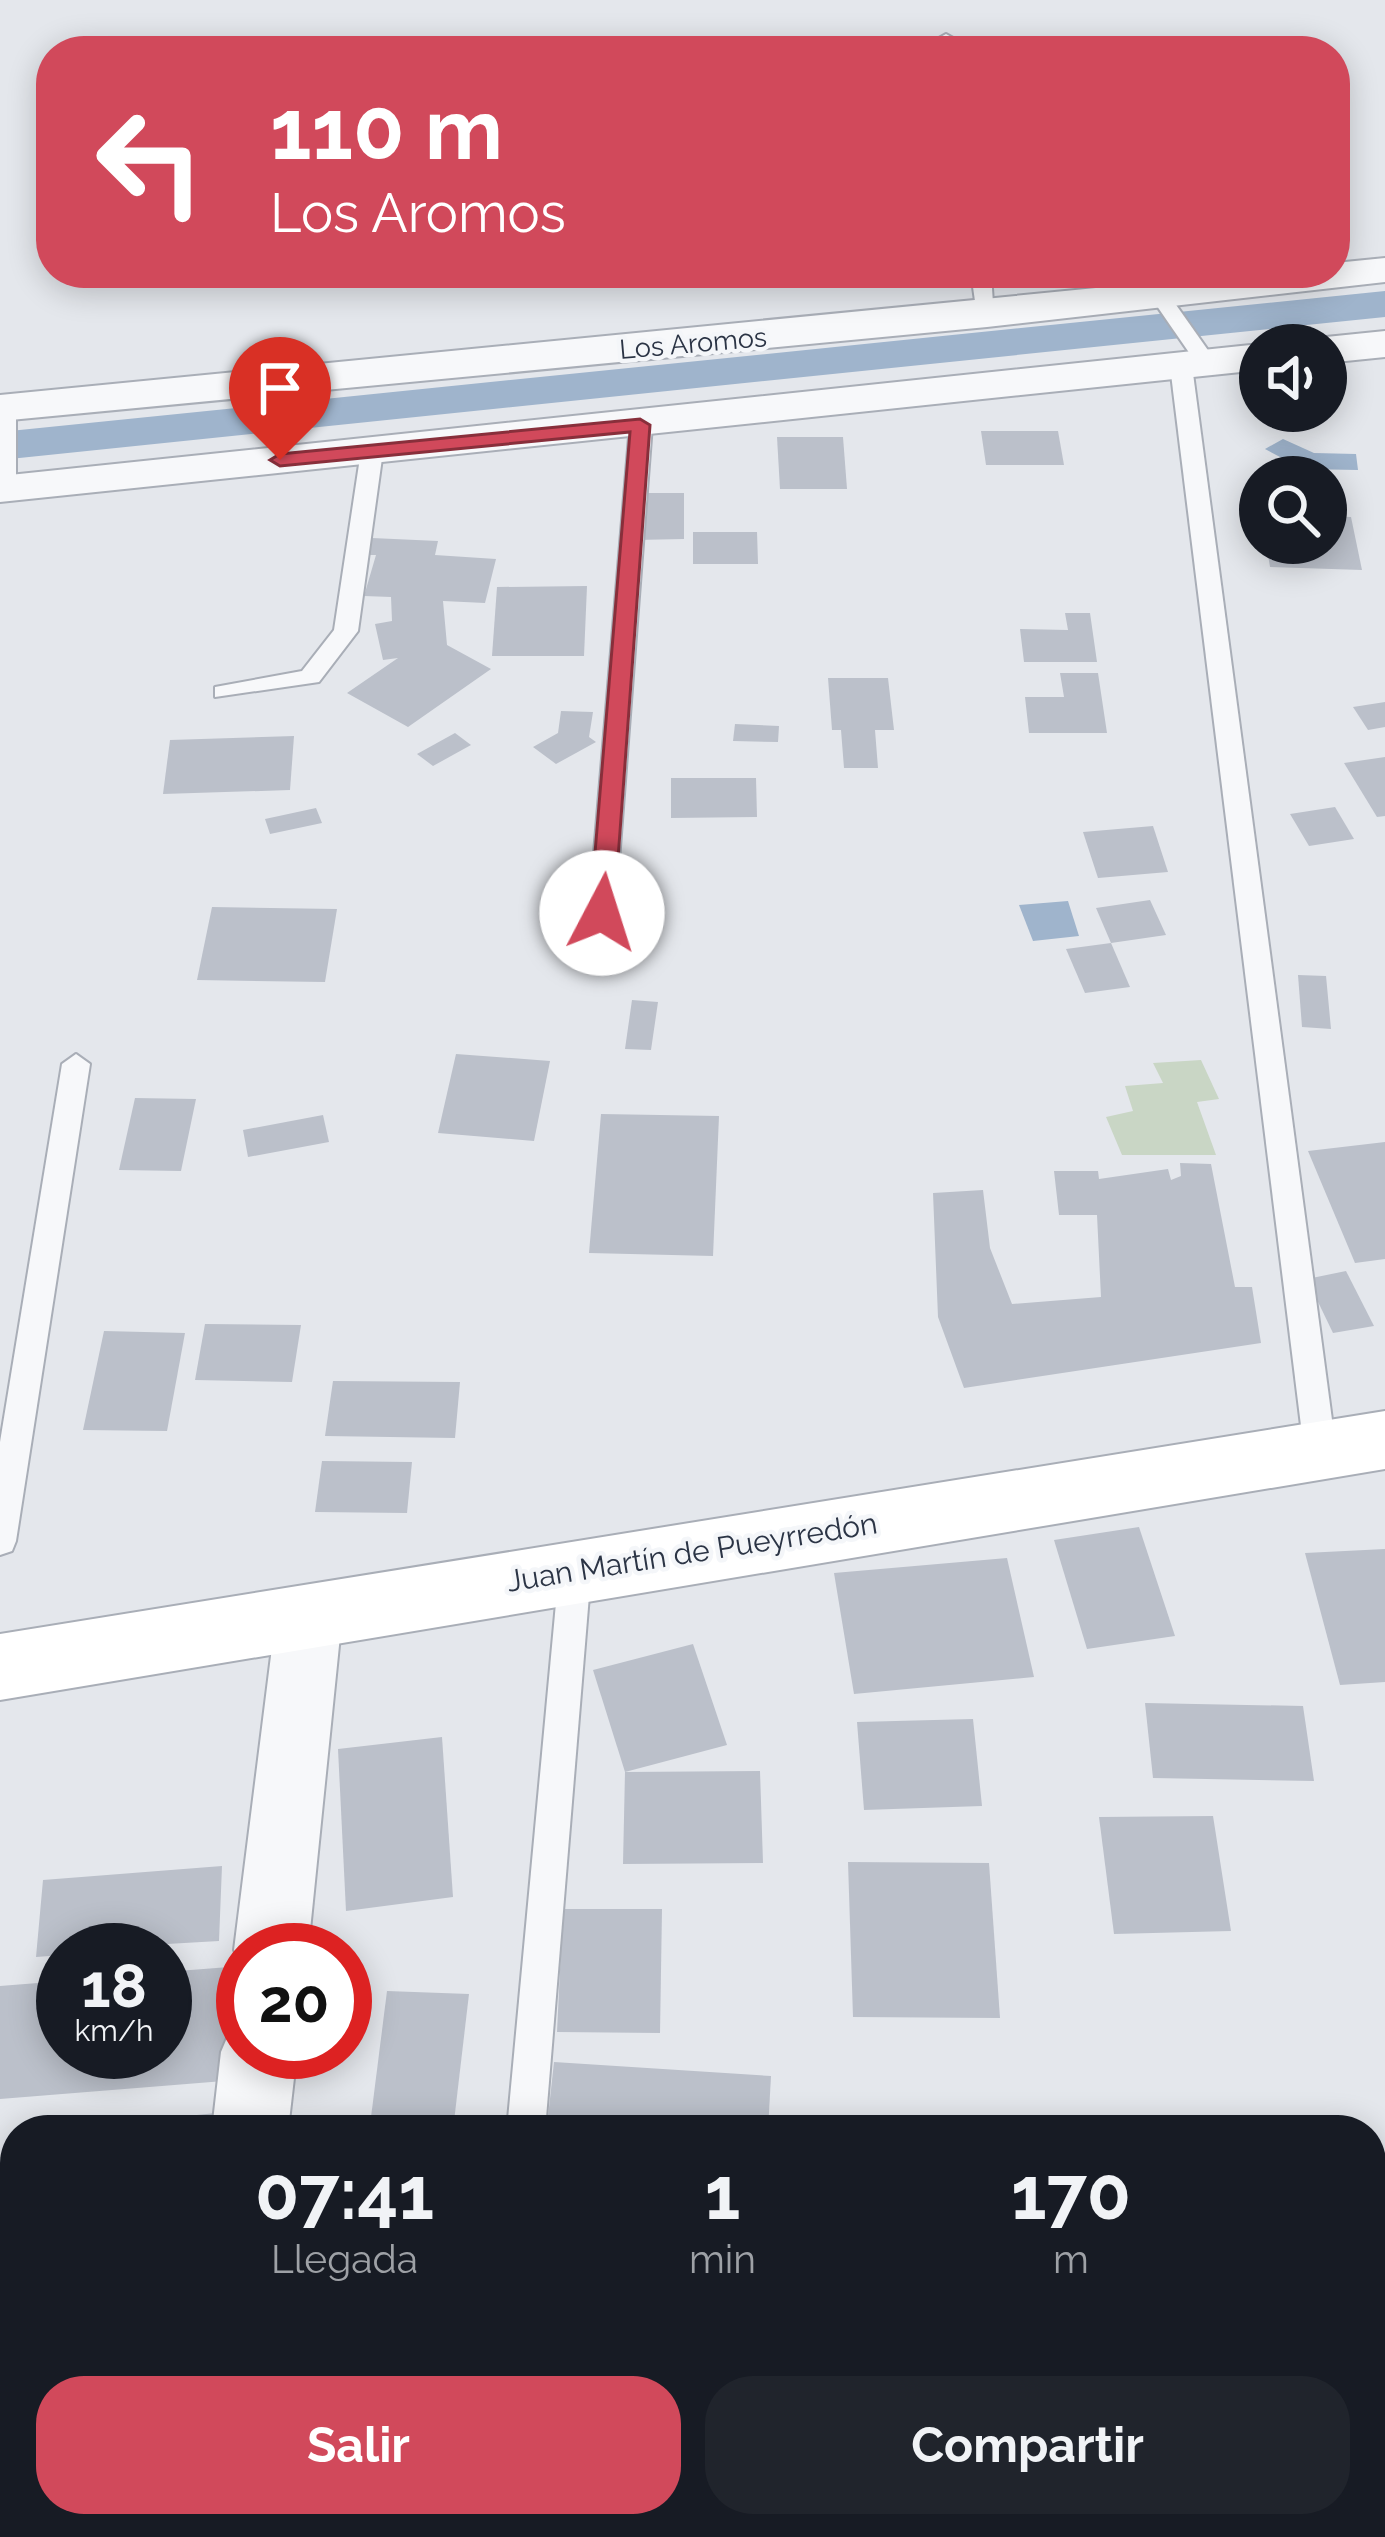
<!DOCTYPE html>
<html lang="es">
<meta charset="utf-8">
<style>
:root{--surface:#171b24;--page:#20242c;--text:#f1f3f6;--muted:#9ea1a6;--accent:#d1495b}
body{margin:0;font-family:Raleway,sans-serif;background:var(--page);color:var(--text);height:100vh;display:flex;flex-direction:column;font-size:45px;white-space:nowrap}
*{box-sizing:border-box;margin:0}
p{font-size:39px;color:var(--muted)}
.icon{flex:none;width:66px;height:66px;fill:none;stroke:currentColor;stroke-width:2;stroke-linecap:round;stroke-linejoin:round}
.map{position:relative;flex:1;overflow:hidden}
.side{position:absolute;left:0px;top:2115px;width:1386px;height:423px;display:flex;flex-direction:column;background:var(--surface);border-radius:48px 48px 0 0;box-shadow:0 6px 30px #0003}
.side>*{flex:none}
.hud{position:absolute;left:36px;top:36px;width:1314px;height:252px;border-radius:48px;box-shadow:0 6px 30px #0003;background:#d1495b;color:#fff;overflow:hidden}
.controls{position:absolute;left:1239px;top:324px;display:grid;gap:24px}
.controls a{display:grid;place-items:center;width:108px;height:108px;border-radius:50%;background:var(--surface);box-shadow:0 6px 30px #0003;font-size:60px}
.speed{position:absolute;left:36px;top:1923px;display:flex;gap:24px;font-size:60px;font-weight:700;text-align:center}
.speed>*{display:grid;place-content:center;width:156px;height:156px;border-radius:50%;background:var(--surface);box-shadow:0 6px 30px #0003;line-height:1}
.speed small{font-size:30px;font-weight:400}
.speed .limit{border:18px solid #d22;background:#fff;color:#111}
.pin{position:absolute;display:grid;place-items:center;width:102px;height:102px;color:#fff;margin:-123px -51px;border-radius:50% 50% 50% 0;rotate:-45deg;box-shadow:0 0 12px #0007}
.pin .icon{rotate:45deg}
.me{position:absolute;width:132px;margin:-66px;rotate:5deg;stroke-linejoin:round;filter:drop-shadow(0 0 9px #0008)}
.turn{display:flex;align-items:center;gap:42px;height:252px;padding:0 36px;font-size:54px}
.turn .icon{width:156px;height:156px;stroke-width:2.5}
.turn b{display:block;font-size:84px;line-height:102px}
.eta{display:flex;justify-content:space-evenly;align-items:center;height:204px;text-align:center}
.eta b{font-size:72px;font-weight:700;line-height:84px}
.cta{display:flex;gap:24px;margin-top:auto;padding:24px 36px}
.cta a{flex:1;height:138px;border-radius:48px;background:var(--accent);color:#fff;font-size:48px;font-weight:700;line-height:138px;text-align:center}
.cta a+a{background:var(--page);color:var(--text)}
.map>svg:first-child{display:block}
</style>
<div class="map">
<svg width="1385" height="2537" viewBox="0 0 1385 2537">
<rect width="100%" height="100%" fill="#e4e7ec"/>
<path fill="#c9d6c5" d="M1201,1060L1219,1099L1197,1102L1216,1155H1122L1106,1117L1133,1111L1125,1086L1163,1083L1153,1063Z"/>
<g fill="#9fb4cc">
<path d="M1283,439L1314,453L1356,454L1358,470L1303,469L1265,449Z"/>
<path d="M1068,901L1079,936L1033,941L1019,905Z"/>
</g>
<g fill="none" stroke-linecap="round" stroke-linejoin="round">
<path fill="#9fb4cc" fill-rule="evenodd" d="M1385,291V317L0,460V432Z"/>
</g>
<g fill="#bbc0ca">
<path d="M981,431H1058L1064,465H986Z"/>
<path d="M777,437H843L847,489H780Z"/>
<path d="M636,493H684V539L636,540Z"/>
<path d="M1326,516L1351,517L1362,570L1270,567L1266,543H1326Z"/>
<path d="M693,532H757L758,564H693Z"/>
<path d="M372,538L438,541L435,555L496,559L485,603L443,601L447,645L491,669L408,727L347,693L398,658L383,660L375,624L392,621L391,597L364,596L376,555H368Z"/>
<path d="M587,586L584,656H492L497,587Z"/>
<path d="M1065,613H1090L1097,662H1024L1020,629L1068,630Z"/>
<path d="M1060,673H1098L1107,733H1029L1025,697H1064Z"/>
<path d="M828,678H888L894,730H875L878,768H844L841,730H832Z"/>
<path d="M1385,702V727L1368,730L1353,707Z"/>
<path d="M561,711L593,712L589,737L596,742L556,764L533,747L558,733Z"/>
<path d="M735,724L779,726L778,742L733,741Z"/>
<path d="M455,733L471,745L433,766L417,754Z"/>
<path d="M294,736L290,790L163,794L170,740Z"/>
<path d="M1385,757V816L1377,817L1344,763Z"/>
<path d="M671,778H756L757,817L671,818Z"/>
<path d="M1335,807L1354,839L1309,846L1290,814Z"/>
<path d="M316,808L322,823L270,834L265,819Z"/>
<path d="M1153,826L1168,872L1098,878L1083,832Z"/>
<path d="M1150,900L1166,935L1111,943L1096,908Z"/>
<path d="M212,907L337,909L325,982L197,980Z"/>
<path d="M1111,943L1130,987L1085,993L1066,949Z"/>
<path d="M1298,975L1326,976L1331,1029L1302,1027Z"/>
<path d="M632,1000L658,1002L651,1050L625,1049Z"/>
<path d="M456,1054L550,1061L534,1141L438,1133Z"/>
<path d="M135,1098L196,1099L181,1171L119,1170Z"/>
<path d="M601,1114L719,1116L713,1256L589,1253Z"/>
<path d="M323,1115L329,1142L248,1157L243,1130Z"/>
<path d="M1385,1142V1259L1355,1263L1308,1151Z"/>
<path d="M1180,1163L1211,1164L1235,1287H1252L1261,1343L964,1388L938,1317L933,1193L983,1190L990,1248L1012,1304L1101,1297L1097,1215H1059L1054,1171H1098L1099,1179L1168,1169L1171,1180L1181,1176Z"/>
<path d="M1346,1271L1374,1326L1333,1333L1307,1279Z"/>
<path d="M205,1324L301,1325L292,1382L195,1380Z"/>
<path d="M104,1331L185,1333L167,1431L83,1430Z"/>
<path d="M333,1381L460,1382L455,1438L325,1436Z"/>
<path d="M322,1461L412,1462L407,1513L315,1512Z"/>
<path d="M1139,1527L1175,1636L1087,1649L1054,1540Z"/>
<path d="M1385,1549V1682L1340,1685L1305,1553Z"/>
<path d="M1007,1558L1034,1677L854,1694L834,1573Z"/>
<path d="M693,1644L727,1745L625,1772L593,1670Z"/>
<path d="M1145,1703L1303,1706L1314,1781L1153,1778Z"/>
<path d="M973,1719L982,1806L864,1810L857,1722Z"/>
<path d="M442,1737L453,1897L346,1911L338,1749Z"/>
<path d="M760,1771L763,1863L623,1864L625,1772Z"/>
<path d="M1213,1816L1231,1931L1114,1934L1099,1817Z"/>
<path d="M848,1862L989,1863L1000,2018L853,2017Z"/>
<path d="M222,1866L219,1941L63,1950V1955L36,1957L43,1880Z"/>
<path d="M563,1909H662L660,2033L557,2032Z"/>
<path d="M229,1967L224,2081L0,2099V1986L63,1981V2052H165V1972Z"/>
<path d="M387,1991L469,1994L453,2130L370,2125Z"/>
<path d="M554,2062L771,2076L768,2130L547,2126Z"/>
<path d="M216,2113V2130H119V2123Z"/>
<path d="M545,2523H667L669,2537H546Z"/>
</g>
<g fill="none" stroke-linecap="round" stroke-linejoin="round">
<defs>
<g id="lane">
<path d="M946,34L955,39L957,51H939L937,39Z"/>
<path d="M971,273H991L994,319L977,315Z"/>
<path d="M1153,292H1167L1217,363L1213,367H1199L1150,296Z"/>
<path d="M1181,360L1192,366L1336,1450L1331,1459L1320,1463L1309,1459L1304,1450L1170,366Z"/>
<path d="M5,401L16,407V488L5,495L0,493V402Z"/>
<path d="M641,418L652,425L615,913L602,922L589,913L630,425Z"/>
<path d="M372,444L383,451L358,631L319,682L215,697V687L302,671L334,630L361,451Z"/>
<path d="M76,1054L90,1064L16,1541L12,1551L0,1555V1442L62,1064Z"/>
<path d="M575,1557L587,1561L591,1571L545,2130H507L559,1571L563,1561Z"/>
<path d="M472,2523H514L512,2537H470Z"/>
</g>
<g id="street">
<path d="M1385,258V282L987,327L0,421V395L1250,273H1335V263Z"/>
<path d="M1385,331V357L1326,363V345H1308L1326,337Z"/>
<path d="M1260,344V370L0,502V476Z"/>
<path d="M309,1587L333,1596L342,1616L308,1950H243V1970L234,1950L276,1616L285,1596Z"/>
<path d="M243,2022V2052H297L288,2130H212L221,2052L232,2026Z"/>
<path d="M163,2523H247L246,2537H162Z"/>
</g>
<path id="secondary" d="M1385,1411V1469L0,1700V1634Z"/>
</defs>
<use href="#lane" stroke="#a9aeb7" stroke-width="4"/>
<use href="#street" stroke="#a9aeb7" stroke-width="4"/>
<use href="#secondary" stroke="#a9aeb7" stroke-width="4"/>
<use href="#lane" fill="#f7f8fa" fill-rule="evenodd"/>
<use href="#street" fill="#f7f8fa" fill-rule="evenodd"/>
<use href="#secondary" fill="#fff" fill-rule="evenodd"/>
</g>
<path fill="#d1495b" stroke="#882f3b" stroke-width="3" d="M640,419L650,425L614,913L602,921L590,913L630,432L280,466L270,460L280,454Z"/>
<g text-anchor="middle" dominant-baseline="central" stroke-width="9" stroke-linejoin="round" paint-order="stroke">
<g font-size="27" fill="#2b3445" stroke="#f4f6f9">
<text transform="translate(693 343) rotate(-5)">Los Aromos</text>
</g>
<g font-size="30" fill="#2b3445" stroke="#f4f6f9">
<text transform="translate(692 1552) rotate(-9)">Juan Martín de Pueyrredón</text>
</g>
</g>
</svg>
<div class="controls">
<a><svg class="icon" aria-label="sound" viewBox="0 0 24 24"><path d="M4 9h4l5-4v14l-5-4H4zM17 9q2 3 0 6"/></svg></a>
<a><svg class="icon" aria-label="search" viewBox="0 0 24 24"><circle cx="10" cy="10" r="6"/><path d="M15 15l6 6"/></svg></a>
</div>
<div class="speed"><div>18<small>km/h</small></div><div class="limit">20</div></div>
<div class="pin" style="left:280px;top:460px;background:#d93025"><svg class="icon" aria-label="arrive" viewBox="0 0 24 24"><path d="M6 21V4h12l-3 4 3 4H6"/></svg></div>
<svg class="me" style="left:602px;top:913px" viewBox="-20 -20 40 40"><circle r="19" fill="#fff"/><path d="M0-13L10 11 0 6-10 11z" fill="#d1495b"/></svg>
<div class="hud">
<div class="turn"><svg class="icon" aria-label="left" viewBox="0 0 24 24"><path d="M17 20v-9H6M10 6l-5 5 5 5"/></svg><div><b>110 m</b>Los Aromos</div></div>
</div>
<section class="side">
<div class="eta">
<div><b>07:41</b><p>Llegada</p></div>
<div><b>1</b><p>min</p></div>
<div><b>170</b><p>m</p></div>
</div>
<div class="cta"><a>Salir</a><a>Compartir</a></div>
</section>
</div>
